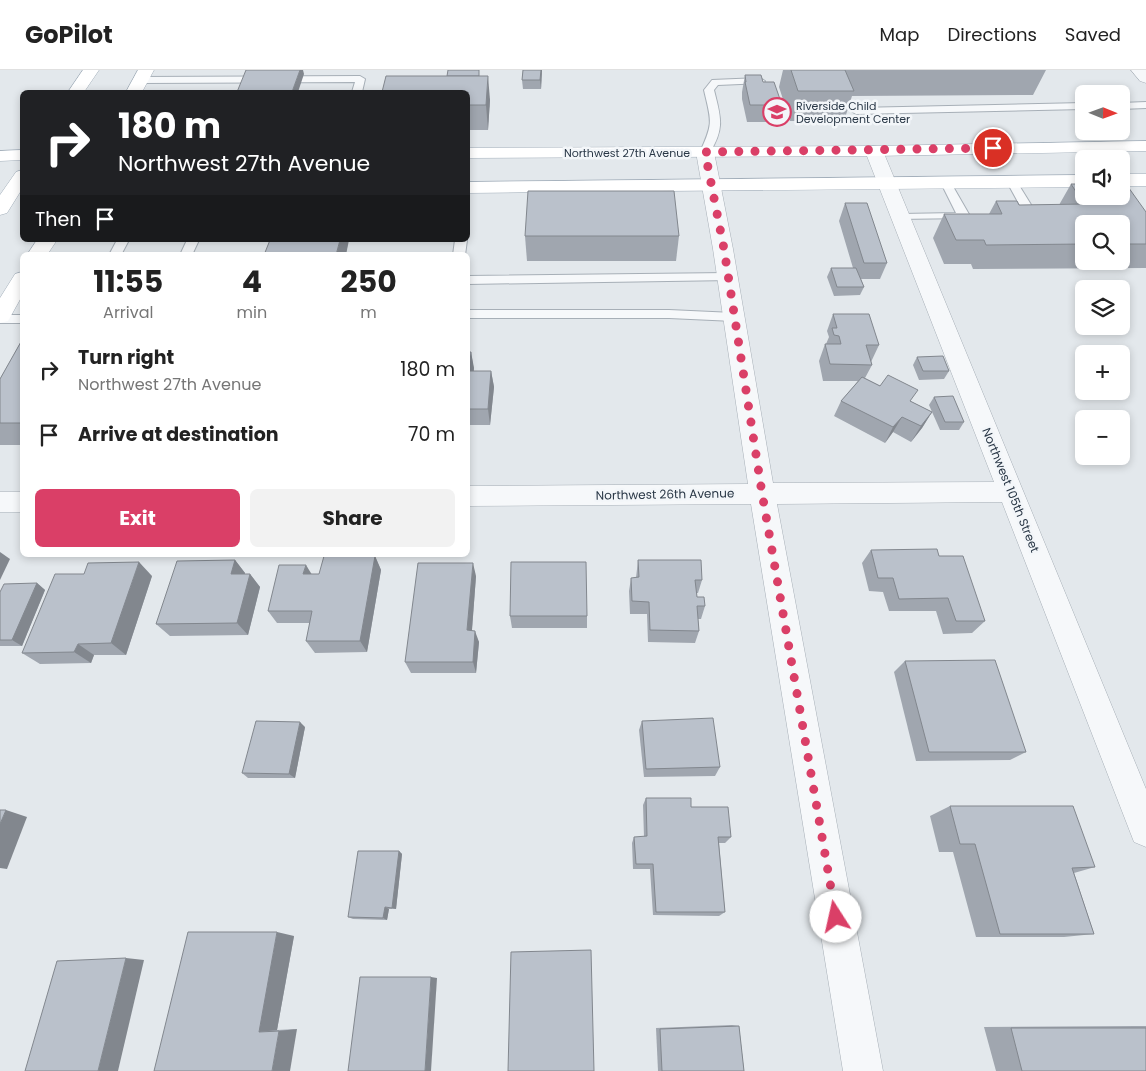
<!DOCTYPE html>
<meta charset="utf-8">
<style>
:root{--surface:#fff;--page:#f2f2f2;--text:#222;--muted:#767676;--line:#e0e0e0;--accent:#da3f67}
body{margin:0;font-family:Poppins,sans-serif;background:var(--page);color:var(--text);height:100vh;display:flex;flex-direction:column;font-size:19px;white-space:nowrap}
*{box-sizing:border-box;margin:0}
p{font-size:16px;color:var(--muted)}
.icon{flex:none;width:28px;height:28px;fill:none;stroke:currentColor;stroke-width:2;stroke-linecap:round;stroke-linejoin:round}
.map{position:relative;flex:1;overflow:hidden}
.details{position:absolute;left:20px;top:182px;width:450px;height:305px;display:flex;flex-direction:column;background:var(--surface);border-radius:8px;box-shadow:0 2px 8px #0003}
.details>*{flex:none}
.top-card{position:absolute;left:20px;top:20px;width:450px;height:152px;border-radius:8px;box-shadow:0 2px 8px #0003;background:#202124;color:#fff;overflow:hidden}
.needle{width:32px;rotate:91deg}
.fabs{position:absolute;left:1075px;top:15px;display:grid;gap:10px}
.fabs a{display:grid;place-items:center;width:55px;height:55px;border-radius:8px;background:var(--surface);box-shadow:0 2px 8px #0003;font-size:25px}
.pin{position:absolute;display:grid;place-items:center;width:42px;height:42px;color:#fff;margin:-21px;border:2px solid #fff;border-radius:50%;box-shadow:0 1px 5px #0007}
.me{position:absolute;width:55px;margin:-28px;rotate:350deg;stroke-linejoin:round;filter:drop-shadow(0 0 4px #0008)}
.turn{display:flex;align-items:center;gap:18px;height:105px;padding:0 15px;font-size:22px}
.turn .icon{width:65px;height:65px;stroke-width:2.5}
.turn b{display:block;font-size:35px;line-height:42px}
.then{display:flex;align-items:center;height:48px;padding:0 15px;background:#0003;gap:10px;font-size:19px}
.eta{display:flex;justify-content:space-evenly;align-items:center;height:85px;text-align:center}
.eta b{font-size:30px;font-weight:700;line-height:35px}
.button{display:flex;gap:10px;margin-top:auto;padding:10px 15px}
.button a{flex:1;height:58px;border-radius:8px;background:var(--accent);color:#fff;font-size:20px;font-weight:700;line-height:58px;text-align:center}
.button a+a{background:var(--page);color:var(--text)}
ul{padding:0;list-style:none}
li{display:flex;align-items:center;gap:15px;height:65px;padding:0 15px}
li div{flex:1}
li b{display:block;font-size:19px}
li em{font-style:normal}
header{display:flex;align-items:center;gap:30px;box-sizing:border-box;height:70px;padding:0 25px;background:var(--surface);border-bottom:1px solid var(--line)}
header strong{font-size:24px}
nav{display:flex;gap:28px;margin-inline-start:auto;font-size:18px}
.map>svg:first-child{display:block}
</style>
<header>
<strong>GoPilot</strong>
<nav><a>Map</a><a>Directions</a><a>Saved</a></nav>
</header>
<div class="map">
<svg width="1146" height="1001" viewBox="0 0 1146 1001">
<rect width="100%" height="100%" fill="#e3e8ec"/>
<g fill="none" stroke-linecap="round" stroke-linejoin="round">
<defs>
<g id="lane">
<path d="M360,6L365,9L362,22H352L355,12L141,13L136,10L141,7Z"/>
<path d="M760,8L765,11L763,13L718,15L714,20C721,48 725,58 709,84H701L700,82C714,52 711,51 704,20L712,10Z"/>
<path d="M1146,32V38L1121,39V33Z"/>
<path d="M1084,33V39L856,44L851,41L856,38Z"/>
<path d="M1012,109L1017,112L1038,146L1036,148L1023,149L1017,146L1024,143L1007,112Z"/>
<path d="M946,110L951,113L970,146L968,148L897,149L895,147L897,145L901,144L956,143L941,113Z"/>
<path d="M117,170H129L121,185H109Z"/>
<path d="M187,170H199L192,185H180Z"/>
<path d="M455,170H467L465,185H453Z"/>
<path d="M728,203L732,204L734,207L732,210L468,214V206Z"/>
<path d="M468,240H669L734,243L740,247L734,251L669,248H468Z"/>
<rect x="0" y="245" width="22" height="8"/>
</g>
<g id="street">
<path d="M1131,0H1146V13L1140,11Z"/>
<path d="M874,76L880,77L883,81L1146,719V777L1134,772L1002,432L777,434L883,1001H843L751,434L468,436V416L748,414L713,179L696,82L699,78L705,77L711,78L714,82L733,179L773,413L994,412L865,81L868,77Z"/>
<rect x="0" y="422" width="22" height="20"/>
</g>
<g id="primary">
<path d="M83,0H99L84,22H68Z"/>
<path d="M138,0H154L142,22H126Z"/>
<path d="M1146,71V81L874,86L468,88V78L874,76Z"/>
<path d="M22,80V90L0,91V81Z"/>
<path d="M22,100V119L7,143L0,145V125L16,102Z"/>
<rect x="1121" y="104" width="25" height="12"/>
<path d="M1084,105V117L468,123V112Z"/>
<path d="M37,170H57L47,185H27Z"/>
<path d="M22,202V226L8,251L0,253V228L15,204Z"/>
</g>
</defs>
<use href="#lane" stroke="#a7afb7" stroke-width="2"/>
<use href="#street" stroke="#a7afb7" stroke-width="1"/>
<use href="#primary" stroke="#a1adb9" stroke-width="1"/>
<use href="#lane" fill="#f6f8fa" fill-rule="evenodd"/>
<use href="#street" fill="#f6f8fa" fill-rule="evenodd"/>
<use href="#primary" fill="#fff" fill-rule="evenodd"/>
</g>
<g fill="#a0a6af" fill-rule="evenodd">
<path d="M523,0H542L541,19H523L522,10Z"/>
<path d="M783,0H1046L1033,25L852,26L844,51H790L779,17Z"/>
<path d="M745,5L763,12L782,35L778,52H747L742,29V22Z"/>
<path d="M480,6L490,30L488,60H468V22Z"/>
<path d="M1071,114L1146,142V198L973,199L971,194H944L933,168L944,144H989L996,131L1019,135H1059ZM1084,154H1121V191H1084Z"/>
<path d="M845,133L887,193L880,209H861L864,217L860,225L834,226L827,207L831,198H853L839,151Z"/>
<path d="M525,166H679L676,191H527Z"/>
<path d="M833,244L879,275L871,292L872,295L865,308L932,342L922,358L911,372L893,362L885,373L834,346L841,331L858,311H823L819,291L825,274H826L829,267L827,261Z"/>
<path d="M22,270V375H0V309Z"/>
<path d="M468,282H471L474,301H491L494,317L490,355H468V358Z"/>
<path d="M917,287L949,301L944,309L919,310L913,295Z"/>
<path d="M934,327L964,352L959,360H940L929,335Z"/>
<path d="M871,480L939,486L985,551L972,563L943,564L936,541H889L883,522L869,521L862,493Z"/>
<path d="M375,486L381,500L367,582L315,583L306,571L310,553H277L268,541L311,504H319Z"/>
<path d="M235,490L245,503V504H250L260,517L248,565L170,566L156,554Z"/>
<path d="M638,490L702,510L698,523H696L697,527L705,536L701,549H698L699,561L695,573L648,572L647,544H630L629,521L631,508H636Z"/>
<path d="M152,506L126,585H94L91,593L40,594L22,583Z"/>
<path d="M476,506L472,560L479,572L476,603H411L405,592Z"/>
<path d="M37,513L45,520L22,576H0V522Z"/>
<path d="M510,546H587V558H512Z"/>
<path d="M905,591L1026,682L1010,690L916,691L894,602Z"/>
<path d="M642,651L720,697L715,706L644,707L639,660Z"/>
<path d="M305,657L295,708H248L242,703Z"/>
<path d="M646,728L691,737L731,767L725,773H719L725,842L719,846L653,845L650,799H633L632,773L634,767H644L643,735Z"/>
<path d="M950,736L1095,797L1074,803L1094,864L1064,867H976L953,782H939L930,746Z"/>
<path d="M399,781L402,784L396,839H389L387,850L353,849L348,847Z"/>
<path d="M294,866L277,960L297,959L154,1001Z"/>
<path d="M732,955L739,956L744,1001H658L656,958Z"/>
<path d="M1136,956H1146V1001H996L984,957Z"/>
</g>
<g fill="#82878e">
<path d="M300,0H303L304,4L298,22H292Z"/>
<path d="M541,0H542L541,19L540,10Z"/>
<path d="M488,6L490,30L488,60L486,35Z"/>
<path d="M340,170H349L346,185H336Z"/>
<path d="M471,282L474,298L472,317L469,301Z"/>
<path d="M491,301L494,317L490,355L488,339Z"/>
<path d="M932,342L922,358L911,372L921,356Z"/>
<path d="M902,347L893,362L885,373L893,357Z"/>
<path d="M0,482L10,489L0,510Z"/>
<path d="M375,486L381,500L367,582L360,571Z"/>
<path d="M235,490L245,503L242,517L231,504Z"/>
<path d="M139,492L152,506L126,585L111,573Z"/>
<path d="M473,493L476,506L471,572L467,560Z"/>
<path d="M306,495L314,508L303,504Z"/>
<path d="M250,504L260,517L248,565L237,553Z"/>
<path d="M37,513L45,520L22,576L12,570Z"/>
<path d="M475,561L479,572L476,603L473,592Z"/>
<path d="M78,574L94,585L91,593L74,582Z"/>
<path d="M300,652L305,657L295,708L289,704Z"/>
<path d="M6,740L27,747L7,799L0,798V754Z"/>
<path d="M399,781L402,784L396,839L392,838Z"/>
<path d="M385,837L389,839L387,850L383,848Z"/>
<path d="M277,862L294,866L277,960L259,962Z"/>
<path d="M126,888L144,890L118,1001H98Z"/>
<path d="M431,907L437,908L431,1001H425Z"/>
<path d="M297,959L290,1001H272L279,961Z"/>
</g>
<g fill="#bac1cb" stroke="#82878e">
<path d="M246,0H300L292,22H237Z"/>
<path d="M448,0H479V6H447Z"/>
<path d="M523,0H541L540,10H522Z"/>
<path d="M791,0H845L854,21H798Z"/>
<path d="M745,5H761L763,12H774L782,35H750L745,12H746Z"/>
<path d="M386,6H488L486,35H468V22H382Z"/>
<path d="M1071,114H1084V126H1121V114H1126L1146,142V174H1121V154H1084V174L986,175L984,170H956L944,144H1002L996,131H1017L1019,135L1084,134Z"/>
<path d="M528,121H674L679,166H525Z"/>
<path d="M845,133H867L887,193H864Z"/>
<path d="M270,170H340L336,185H264Z"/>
<path d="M831,198H856L864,217H837Z"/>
<path d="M833,244H869L879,275H866L872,295L830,294L825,274H841L839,266L834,265L832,258H837Z"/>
<path d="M22,270V353H0V309Z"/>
<path d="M468,282H471L469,301H491L488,339H468Z"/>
<path d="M943,286L949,301H923L917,287Z"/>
<path d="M888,305L918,320L910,331L932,342L921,356L902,347L893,357L841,331L862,307L880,316Z"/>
<path d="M953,326L964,352H945L934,327Z"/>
<path d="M937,479L939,486H963L985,551H956L948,528L899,529L893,508H878L871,480Z"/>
<path d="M324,486H375L360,571H306L312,541H268L279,495H306L303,504H319Z"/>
<path d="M235,490L231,504H250L237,553L156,554L177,491Z"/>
<path d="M638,490H701L702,510H695L697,527H704L705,536H697L699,561L650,560L649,532L632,531L631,508L639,507Z"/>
<path d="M139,492L111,573L78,574L74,582L22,583L55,504H84L88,493Z"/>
<path d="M511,492H586L587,546H510Z"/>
<path d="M418,493H473L467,560L475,561L473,592H405Z"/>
<path d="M37,513L12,570H0V522L4,514Z"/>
<path d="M995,590L1026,682H929L905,591Z"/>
<path d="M713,648L720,697L646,699L642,651Z"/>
<path d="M256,651L300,652L289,704L242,703Z"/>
<path d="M646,728H691V737H728L731,767H718L725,842H656L653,794H636L634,767L647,766Z"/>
<path d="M950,736H1073L1095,797L1072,798L1094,864H1000L975,774H960Z"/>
<path d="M0,740H6L0,754Z"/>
<path d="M358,781H399L392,838L385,837L383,848L348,847Z"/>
<path d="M188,862H277L259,962L279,961L272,1001H154Z"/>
<path d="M591,880L594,1001H508L511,882Z"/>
<path d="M126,888L98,1001H25L57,891Z"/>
<path d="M360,907H431L425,1001H348Z"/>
<path d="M739,956L744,1001H662L660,959Z"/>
<path d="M1011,958H1146V1001H1022Z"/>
</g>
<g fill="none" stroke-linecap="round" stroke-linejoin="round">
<path stroke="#da3f67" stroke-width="9" stroke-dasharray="0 16.2" d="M836,847L762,423L724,179L705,82L993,78"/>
</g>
<defs>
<symbol id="school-ring" viewBox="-11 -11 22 22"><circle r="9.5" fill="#f3f6f9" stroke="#da3f67" stroke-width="1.5"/><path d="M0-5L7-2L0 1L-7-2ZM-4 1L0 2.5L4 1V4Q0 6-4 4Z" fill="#da3f67"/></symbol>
</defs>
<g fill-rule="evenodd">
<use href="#school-ring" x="761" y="26" width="32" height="32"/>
</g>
<g text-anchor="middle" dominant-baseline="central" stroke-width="5" stroke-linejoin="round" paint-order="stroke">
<g font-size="11" fill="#293746" stroke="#f3f6f9" text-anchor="start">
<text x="796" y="36">Riverside Child<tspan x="796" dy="13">Development Center</tspan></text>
</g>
<g font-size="11" fill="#293746" stroke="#f3f6f9">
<text x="627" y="83">Northwest 27th Avenue</text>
</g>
<g font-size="12" fill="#293746" stroke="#f3f6f9">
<text transform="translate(1011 420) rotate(68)">Northwest 105th Street</text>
<text transform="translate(665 424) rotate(-1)">Northwest 26th Avenue</text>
</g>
</g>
</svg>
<div class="fabs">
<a><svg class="needle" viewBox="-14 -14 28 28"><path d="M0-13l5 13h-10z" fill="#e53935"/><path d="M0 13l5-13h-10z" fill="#767676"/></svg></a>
<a><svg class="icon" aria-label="sound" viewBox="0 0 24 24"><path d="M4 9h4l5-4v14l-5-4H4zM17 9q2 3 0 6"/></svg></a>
<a><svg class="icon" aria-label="search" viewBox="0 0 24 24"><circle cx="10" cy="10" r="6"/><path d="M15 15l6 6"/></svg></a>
<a><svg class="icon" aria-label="layers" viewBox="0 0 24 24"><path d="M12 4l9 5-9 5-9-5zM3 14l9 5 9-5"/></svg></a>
<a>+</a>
<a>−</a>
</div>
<div class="pin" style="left:993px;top:78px;background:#d93025"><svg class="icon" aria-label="arrive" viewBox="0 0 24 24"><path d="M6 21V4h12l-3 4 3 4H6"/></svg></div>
<svg class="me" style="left:836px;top:847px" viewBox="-20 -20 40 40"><circle r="19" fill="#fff"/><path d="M0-13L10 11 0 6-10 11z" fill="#da3f67"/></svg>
<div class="top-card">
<div class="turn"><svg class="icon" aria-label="right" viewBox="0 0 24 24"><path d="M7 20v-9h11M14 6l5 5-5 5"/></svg><div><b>180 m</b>Northwest 27th Avenue</div></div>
<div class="then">Then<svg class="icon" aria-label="arrive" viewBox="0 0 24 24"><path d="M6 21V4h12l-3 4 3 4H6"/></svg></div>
</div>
<section class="details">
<div class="eta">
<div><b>11:55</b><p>Arrival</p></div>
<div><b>4</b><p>min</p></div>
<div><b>250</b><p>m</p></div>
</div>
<ul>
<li><svg class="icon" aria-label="right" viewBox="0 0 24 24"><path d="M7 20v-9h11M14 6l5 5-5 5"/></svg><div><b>Turn right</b><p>Northwest 27th Avenue</p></div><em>180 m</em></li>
<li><svg class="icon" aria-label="arrive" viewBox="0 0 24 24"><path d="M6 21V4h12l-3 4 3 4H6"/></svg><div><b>Arrive at destination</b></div><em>70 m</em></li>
</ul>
<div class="button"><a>Exit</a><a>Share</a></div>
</section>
</div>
